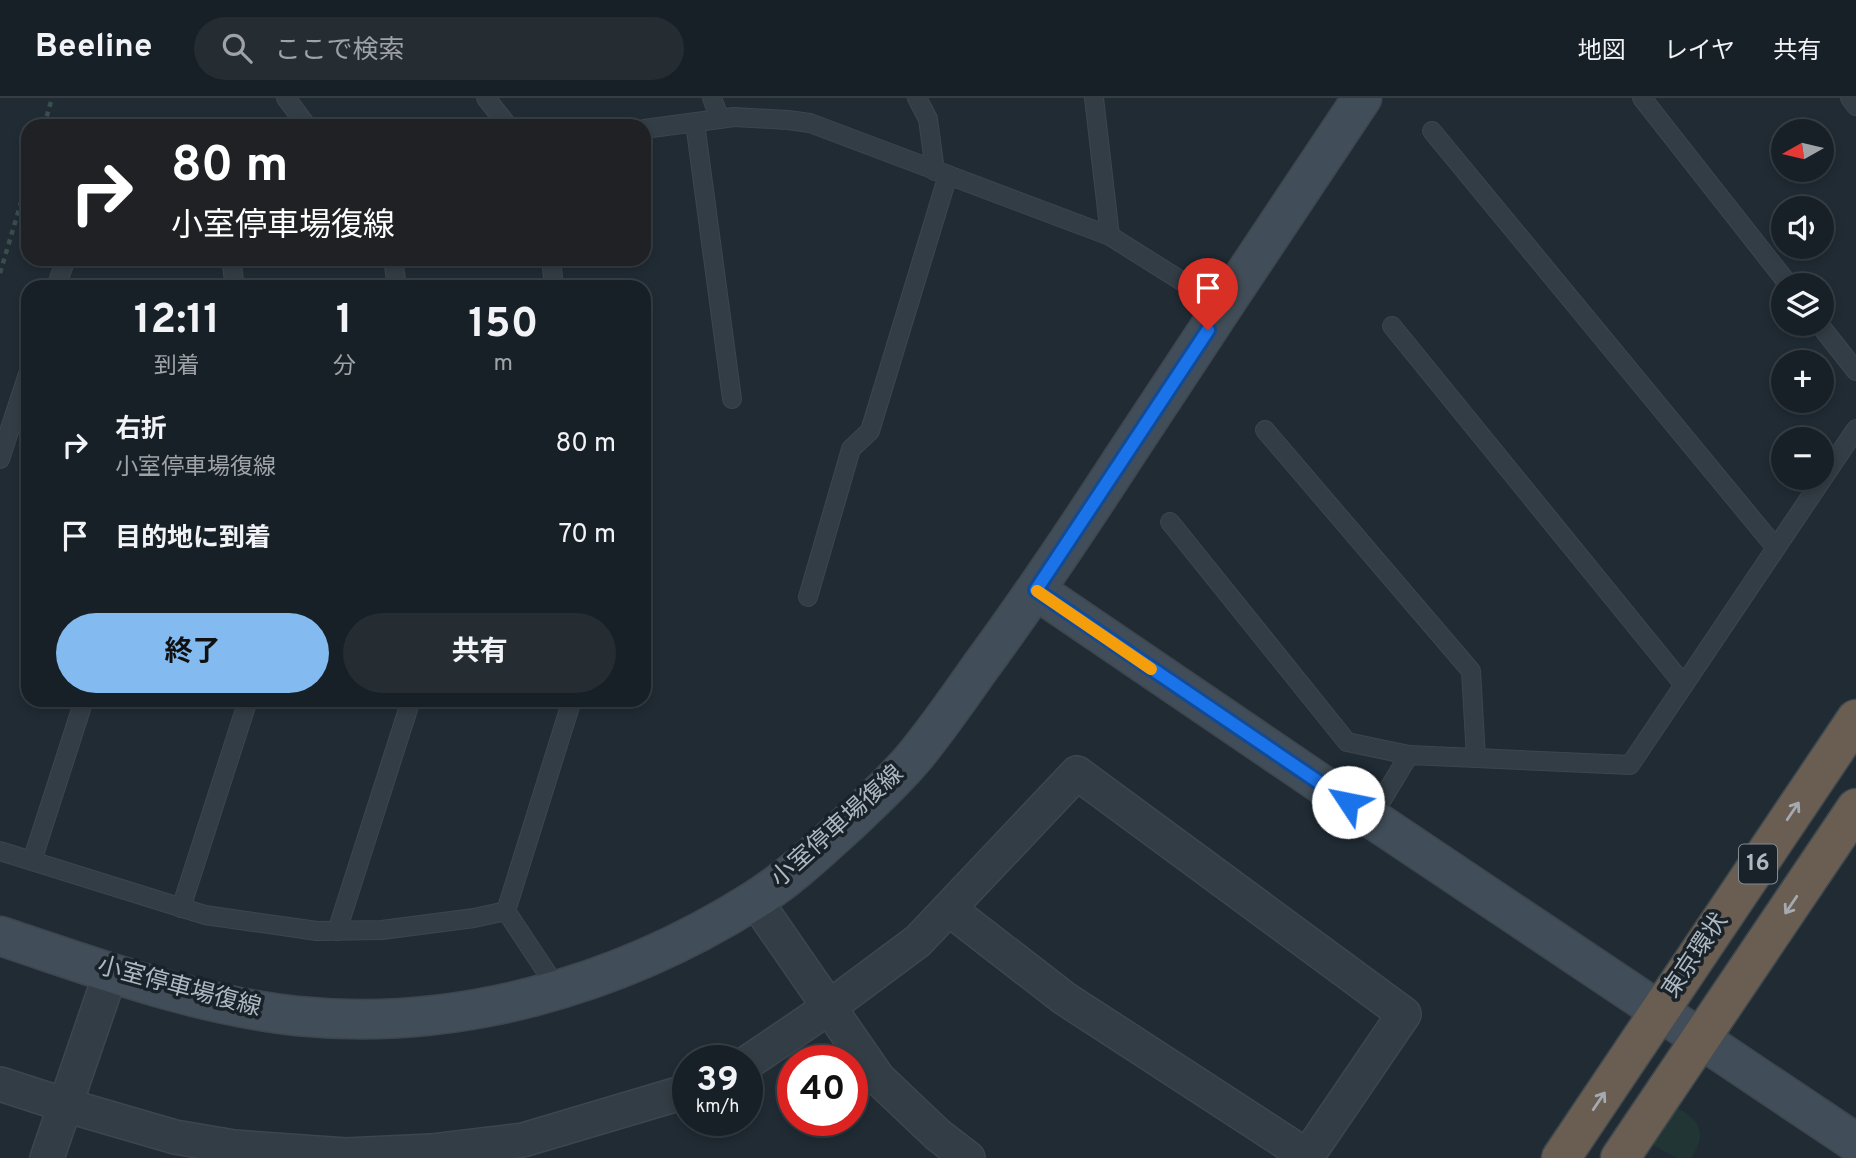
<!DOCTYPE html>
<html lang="ja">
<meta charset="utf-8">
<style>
:root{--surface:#182027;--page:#252d33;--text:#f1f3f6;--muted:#9fa3a7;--line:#363e44;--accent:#83bbf1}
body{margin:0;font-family:Overpass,"Noto Sans JP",sans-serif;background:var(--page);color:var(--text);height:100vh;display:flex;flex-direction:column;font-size:26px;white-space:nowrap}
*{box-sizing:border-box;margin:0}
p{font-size:23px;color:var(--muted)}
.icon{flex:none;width:38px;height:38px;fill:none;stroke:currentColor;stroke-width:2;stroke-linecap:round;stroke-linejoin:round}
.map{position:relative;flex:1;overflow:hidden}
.drawer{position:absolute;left:21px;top:182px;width:630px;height:427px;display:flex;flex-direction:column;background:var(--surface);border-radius:21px;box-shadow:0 4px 10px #0003,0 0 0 2px var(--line)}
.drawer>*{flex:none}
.top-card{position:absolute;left:21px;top:21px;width:630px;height:147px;border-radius:21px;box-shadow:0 4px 10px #0003,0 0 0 2px var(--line);background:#202124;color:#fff;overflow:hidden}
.needle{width:46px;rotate:262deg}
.controls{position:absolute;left:1771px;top:21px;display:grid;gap:14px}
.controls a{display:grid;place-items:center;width:63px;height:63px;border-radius:50%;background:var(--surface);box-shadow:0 4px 10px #0003,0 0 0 2px var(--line);font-size:35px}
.speed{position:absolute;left:672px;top:947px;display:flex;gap:14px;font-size:35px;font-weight:700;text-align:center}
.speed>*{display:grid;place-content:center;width:91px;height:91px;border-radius:50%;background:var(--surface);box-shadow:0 4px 10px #0003,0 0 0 2px var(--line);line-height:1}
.speed small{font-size:18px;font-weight:400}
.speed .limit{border:10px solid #d22;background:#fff;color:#111}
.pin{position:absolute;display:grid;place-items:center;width:60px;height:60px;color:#fff;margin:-72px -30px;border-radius:50% 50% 50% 0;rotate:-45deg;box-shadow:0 0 7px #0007}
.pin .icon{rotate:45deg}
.me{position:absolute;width:77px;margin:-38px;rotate:304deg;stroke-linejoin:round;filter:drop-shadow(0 0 5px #0008)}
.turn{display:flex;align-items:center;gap:24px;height:147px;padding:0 35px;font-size:32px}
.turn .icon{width:91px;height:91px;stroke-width:2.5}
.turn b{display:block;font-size:49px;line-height:60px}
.eta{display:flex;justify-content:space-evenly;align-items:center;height:119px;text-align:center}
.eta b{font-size:42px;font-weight:700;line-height:49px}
.action{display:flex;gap:14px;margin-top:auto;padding:14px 35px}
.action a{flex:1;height:80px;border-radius:42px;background:var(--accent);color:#111;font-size:28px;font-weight:700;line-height:80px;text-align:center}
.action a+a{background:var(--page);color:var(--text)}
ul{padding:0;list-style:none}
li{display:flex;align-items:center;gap:21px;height:91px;padding:0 35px}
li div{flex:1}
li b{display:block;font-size:26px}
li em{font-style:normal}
header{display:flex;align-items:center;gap:42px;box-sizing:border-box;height:98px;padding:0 35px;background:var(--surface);border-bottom:2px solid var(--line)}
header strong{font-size:33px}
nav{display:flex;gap:38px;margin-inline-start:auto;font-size:24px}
.search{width:490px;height:63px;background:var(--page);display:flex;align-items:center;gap:18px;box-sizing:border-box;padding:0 24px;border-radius:38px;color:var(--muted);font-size:26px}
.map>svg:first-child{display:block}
</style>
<header>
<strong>Beeline</strong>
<div class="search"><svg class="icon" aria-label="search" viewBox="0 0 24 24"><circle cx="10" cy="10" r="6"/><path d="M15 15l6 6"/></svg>ここで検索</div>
<nav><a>地図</a><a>レイヤ</a><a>共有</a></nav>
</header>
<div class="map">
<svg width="1856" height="1060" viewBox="0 0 1856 1060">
<rect width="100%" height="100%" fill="#202b34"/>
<path fill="#223535" d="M1676,1009C1701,1023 1707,1036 1691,1060H1677L1651,1046Z"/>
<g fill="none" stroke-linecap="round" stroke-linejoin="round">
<defs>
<g id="lane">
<path d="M286,0L307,28"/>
<path d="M486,0L508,28"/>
<path d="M712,0L720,21"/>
<path d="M917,0L928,21L935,73"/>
<path d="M1094,0L1110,138"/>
<path d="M1642,0L1789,187"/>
<path d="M1850,0L1856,8"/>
<path d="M695,25L732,301"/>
<path d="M644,31L734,19L788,22L810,25L1110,138L1223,209"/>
<path d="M1432,33L1776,450"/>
<path d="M231,161L235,189"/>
<path d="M393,161L397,189"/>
<path d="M551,161L554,189"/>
<path d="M56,189L66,161"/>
<path d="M1819,226L1856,273"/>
<path d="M1392,228L1684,587"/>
<path d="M1265,332L1471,573L1476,660"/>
<path d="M0,361L28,276"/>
<path d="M1170,424L1347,644L1409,657"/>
<path d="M808,499L851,351L870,333L948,77"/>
<path d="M1371,720L1409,657L1630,667L1856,331"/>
<path d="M0,753L205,817L317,833L382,832L474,820L506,813L559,893"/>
<path d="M32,763L84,602"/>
<path d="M181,810L248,602"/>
<path d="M506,813L572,602"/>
<path d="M337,833L411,602"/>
</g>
<g id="street">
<path d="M755,802L878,980L938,1037L968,1060"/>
<path d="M949,811L1064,900L1307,1058"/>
<path d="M747,965L828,910L918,843L1077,675L1404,916L1306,1060"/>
<path d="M0,986L65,1007L175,1039L234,1049L346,1057L431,1053L523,1042L688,993"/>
<path d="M47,1060L111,874"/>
</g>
<g id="secondary">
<path d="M1036,492L1371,720L1856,1045"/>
<path d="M0,838C97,870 194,907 297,918C456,934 618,888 753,803C789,781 820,751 851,723C873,702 896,681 915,658C938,630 958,601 979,571C1029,503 1076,433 1122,362C1201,241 1282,120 1362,0"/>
</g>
<g id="highway">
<path d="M1561,1060L1856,621"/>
<path d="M1620,1060L1856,710"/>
</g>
</defs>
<use href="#lane" stroke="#3d464e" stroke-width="20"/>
<use href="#street" stroke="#3d464e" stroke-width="36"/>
<use href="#secondary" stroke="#3d464e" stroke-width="41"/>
<use href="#highway" stroke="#3e484f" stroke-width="41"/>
<g stroke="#3a4e4d" stroke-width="4.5" stroke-dasharray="5 5" stroke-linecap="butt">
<path d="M44,28L52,0"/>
<path d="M0,175L28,81"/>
</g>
<use href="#lane" stroke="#333d45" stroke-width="18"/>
<use href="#street" stroke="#333d45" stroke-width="33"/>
<use href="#secondary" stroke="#414d58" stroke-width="38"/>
<use href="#highway" stroke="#6a5d51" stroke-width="38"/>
</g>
<defs><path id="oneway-shaft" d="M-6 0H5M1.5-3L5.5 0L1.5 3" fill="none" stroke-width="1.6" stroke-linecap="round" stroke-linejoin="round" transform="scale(1.75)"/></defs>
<g stroke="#a3aab1">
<use href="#oneway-shaft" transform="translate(1793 713) rotate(-56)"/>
<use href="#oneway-shaft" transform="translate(1791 807) rotate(124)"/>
<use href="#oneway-shaft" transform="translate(1599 1003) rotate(-56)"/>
</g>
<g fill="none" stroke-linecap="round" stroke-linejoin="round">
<defs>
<path id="route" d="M1208,232L1036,492L1348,704"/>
</defs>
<use href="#route" stroke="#114b97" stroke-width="18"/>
<use href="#route" stroke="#1a73e8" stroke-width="12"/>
<path stroke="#f59e0b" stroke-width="12" d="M1037,493L1151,571"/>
</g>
<g text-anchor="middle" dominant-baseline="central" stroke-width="7" stroke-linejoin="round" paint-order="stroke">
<rect fill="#192229" stroke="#818b94" stroke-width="2" x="1739" y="746.5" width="38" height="39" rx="5"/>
<g font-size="23" font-weight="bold" fill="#adb8c2">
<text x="1758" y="766">16</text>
</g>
<g font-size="24" fill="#adb8c2" stroke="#192229">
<text transform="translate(838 729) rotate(-42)">小室停車場復線</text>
<text transform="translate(1696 858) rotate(-56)">東京環状</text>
<text transform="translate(179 890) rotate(15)">小室停車場復線</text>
</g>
</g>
</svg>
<div class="controls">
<a><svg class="needle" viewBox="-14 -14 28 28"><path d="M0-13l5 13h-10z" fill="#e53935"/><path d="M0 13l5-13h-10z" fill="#9fa3a7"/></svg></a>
<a><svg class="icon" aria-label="sound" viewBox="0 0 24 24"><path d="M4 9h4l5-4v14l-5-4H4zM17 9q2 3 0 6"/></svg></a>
<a><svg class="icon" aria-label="layers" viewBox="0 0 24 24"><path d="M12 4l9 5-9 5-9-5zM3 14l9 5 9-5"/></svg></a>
<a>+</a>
<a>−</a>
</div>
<div class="speed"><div>39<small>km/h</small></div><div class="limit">40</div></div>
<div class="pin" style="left:1208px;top:232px;background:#d93025"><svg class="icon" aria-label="arrive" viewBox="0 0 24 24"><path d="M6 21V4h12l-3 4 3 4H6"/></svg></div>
<svg class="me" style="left:1348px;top:704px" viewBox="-20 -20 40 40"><circle r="19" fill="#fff"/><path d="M0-13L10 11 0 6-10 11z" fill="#1a73e8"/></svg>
<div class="top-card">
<div class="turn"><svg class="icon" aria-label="right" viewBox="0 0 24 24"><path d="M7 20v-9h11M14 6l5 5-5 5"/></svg><div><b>80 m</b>小室停車場復線</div></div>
</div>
<section class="drawer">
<div class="eta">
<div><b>12:11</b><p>到着</p></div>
<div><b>1</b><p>分</p></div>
<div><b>150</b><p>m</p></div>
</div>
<ul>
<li><svg class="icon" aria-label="right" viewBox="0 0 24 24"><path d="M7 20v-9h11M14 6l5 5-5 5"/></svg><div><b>右折</b><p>小室停車場復線</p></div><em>80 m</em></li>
<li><svg class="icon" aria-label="arrive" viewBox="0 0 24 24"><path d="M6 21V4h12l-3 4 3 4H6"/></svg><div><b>目的地に到着</b></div><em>70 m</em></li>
</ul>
<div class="action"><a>終了</a><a>共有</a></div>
</section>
</div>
